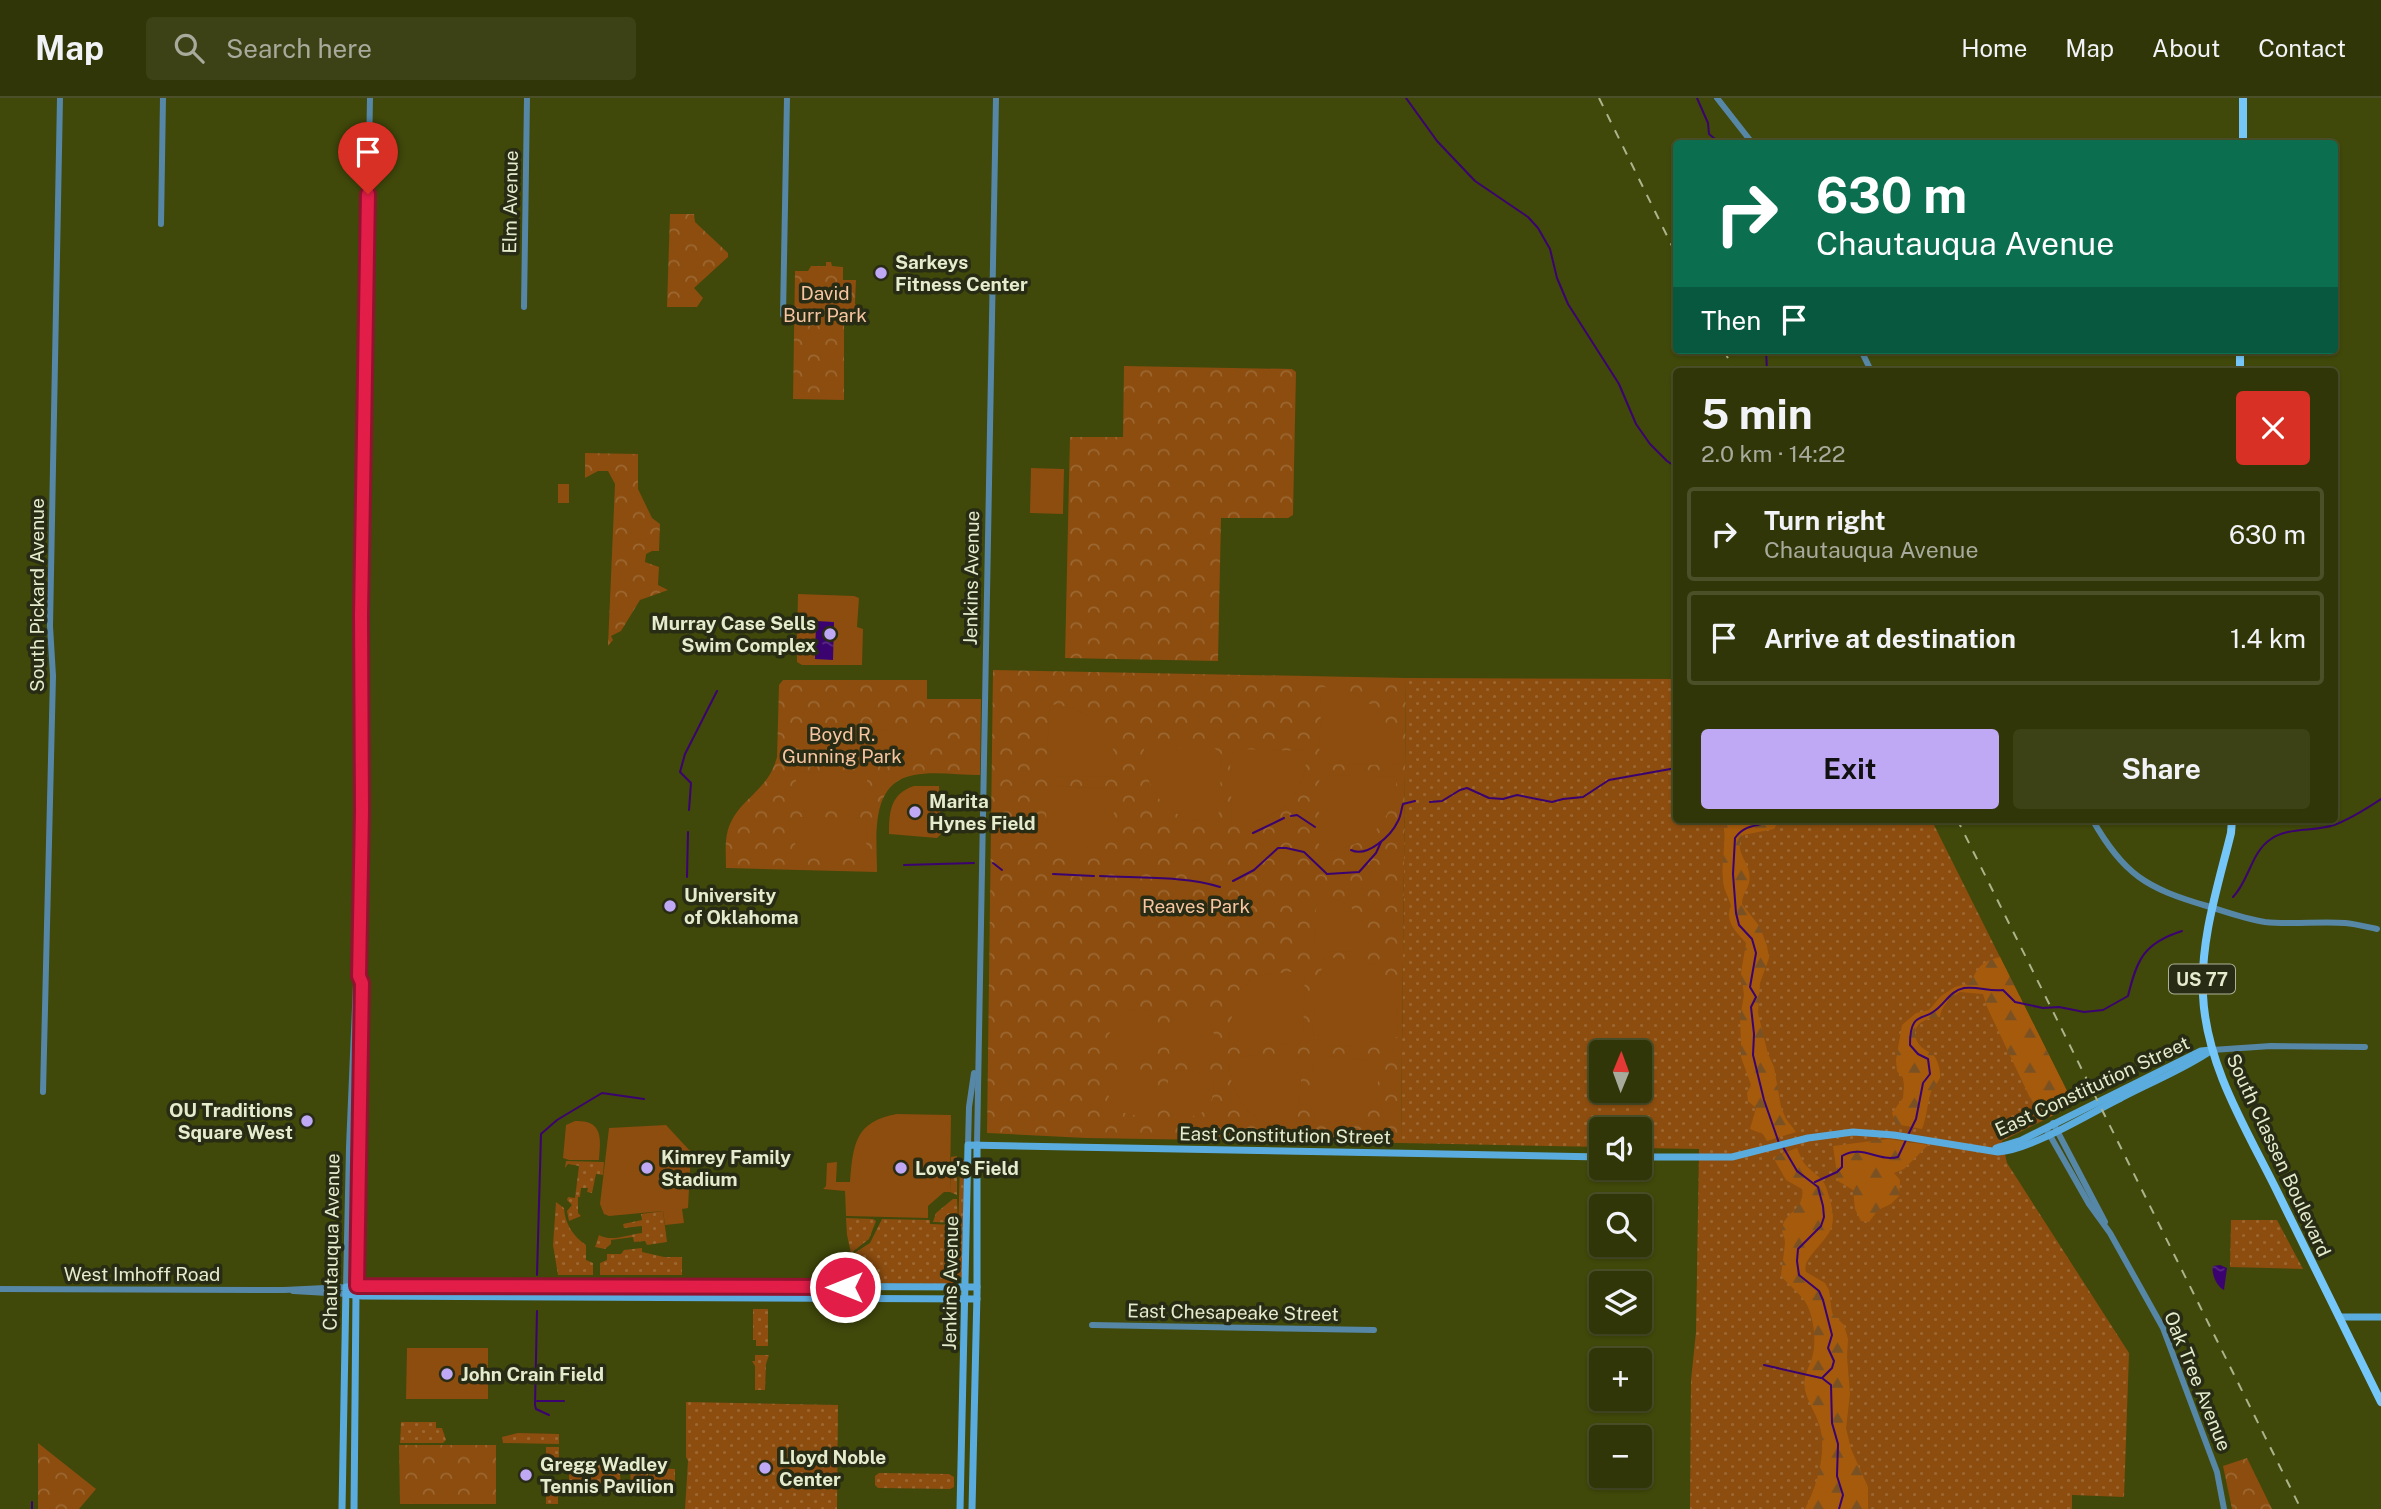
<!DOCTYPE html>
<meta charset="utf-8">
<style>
:root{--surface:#303608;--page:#3c4116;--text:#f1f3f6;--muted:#a8ab9c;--line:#4b5029;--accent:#bfa8f4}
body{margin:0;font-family:"Public Sans",sans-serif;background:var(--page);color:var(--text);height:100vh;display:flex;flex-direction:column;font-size:26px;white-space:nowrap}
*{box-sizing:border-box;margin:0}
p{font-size:23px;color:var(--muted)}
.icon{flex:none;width:38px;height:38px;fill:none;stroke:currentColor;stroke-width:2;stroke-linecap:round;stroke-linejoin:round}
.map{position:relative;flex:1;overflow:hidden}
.sheet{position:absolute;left:1673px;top:270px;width:665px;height:455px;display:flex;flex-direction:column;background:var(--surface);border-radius:7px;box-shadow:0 2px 5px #0004,0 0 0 2px var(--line)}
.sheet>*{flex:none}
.guide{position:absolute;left:1673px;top:42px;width:665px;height:214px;border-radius:7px;box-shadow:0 2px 5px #0004,0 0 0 2px var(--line);background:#0b6e4f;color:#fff;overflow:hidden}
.needle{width:46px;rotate:1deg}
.controls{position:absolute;left:1589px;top:942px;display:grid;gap:14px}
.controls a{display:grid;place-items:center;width:63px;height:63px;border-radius:7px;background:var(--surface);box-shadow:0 2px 5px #0004,0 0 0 2px var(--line);font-size:35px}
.pin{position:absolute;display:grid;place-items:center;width:60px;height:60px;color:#fff;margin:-72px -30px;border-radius:50% 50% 50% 0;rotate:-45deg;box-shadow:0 0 7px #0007}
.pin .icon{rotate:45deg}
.me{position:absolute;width:77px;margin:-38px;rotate:270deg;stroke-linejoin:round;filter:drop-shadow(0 0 5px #0008)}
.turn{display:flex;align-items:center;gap:24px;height:147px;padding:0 28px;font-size:32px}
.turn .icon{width:91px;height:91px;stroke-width:2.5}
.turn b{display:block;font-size:49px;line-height:60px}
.then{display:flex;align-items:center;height:66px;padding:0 28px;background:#0003;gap:14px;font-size:26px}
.round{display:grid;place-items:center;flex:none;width:74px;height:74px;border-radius:7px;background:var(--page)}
.overview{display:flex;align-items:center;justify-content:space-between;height:119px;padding:0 28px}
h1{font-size:42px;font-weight:700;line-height:52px}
.cta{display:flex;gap:14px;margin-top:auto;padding:14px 28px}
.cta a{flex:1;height:80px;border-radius:7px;background:var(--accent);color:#111;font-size:28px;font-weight:700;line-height:80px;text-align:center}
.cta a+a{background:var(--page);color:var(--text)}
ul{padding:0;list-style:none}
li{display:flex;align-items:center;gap:21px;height:94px;margin:0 14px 10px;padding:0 14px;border:4px solid var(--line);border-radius:7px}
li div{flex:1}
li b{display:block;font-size:26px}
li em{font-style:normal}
header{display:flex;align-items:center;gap:42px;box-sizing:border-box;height:98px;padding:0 35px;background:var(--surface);border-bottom:2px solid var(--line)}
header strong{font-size:33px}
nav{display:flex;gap:38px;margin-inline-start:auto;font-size:24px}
.search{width:490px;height:63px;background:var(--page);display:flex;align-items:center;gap:18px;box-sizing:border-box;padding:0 24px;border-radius:7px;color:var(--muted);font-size:26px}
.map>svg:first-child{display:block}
</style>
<header>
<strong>Map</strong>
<div class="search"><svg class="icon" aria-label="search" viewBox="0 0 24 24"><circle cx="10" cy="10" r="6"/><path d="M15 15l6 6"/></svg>Search here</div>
<nav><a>Home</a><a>Map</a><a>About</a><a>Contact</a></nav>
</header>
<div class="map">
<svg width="2381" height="1411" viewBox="0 0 2381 1411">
<defs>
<pattern id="grass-dots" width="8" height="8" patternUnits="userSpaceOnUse" patternTransform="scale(1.75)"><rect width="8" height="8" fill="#8c4d0f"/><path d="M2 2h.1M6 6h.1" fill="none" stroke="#9c6731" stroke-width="1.8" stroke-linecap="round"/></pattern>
<pattern id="forest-firs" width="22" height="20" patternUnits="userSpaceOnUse" patternTransform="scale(1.75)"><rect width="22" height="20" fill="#a65a0c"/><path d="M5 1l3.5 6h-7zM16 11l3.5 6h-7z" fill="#7a5122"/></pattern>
<pattern id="park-crowns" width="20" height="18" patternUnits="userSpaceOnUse" patternTransform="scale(1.75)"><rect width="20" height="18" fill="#8c4d0f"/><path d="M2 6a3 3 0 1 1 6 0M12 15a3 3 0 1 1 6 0" fill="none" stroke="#9c6731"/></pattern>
<pattern id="water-ripples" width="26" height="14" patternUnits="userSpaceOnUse" patternTransform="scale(1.75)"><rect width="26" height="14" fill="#3b0370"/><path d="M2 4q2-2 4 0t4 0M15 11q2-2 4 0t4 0" fill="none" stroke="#572883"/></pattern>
</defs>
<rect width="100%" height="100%" fill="#40480a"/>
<g fill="url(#grass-dots)" fill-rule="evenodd">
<path d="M1406,580L1676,581V721H1931L2074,1007L2002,1043L2007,1065L2129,1255L2124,1399L2072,1397V1411H1690L1691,1282L1696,1234L1699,1051L1640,1050V1031H1601V1049L1401,1045ZM1601,954H1640V992H1601Z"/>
<path d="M957,1058V1097L950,1094L951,1059Z"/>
<path d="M960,1062H964L962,1179H957Z"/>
<path d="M566,1063L604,1064L603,1077L596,1076L592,1095L587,1094L588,1090H581L580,1099H578V1115L581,1118L569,1123L567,1113L572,1107L567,1102L568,1099L575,1100L579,1068L568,1066L565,1070Z"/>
<path d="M953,1101H957L958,1125L933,1124L936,1115Z"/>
<path d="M556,1104L564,1110C565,1126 573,1138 586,1147V1162L593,1165V1177H558L553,1147Z"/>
<path d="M663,1113L667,1144L647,1147L645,1143L634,1144L633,1139L611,1142V1146L605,1151L595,1149L599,1137C611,1144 627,1137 642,1135V1128L624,1130L623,1126L642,1122L641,1116Z"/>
<path d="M846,1120L873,1121L876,1123L869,1141L851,1155L847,1137Z"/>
<path d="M882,1121L930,1122V1126L957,1127L955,1186L855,1185L849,1180L855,1179L850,1178L848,1159L870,1145Z"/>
<path d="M2231,1122H2277L2303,1171L2230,1169Z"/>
<path d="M642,1150V1154L664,1159H682V1177H600V1165L607,1162V1156H621L624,1152Z"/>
<path d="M753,1211H768V1248H756V1242H753Z"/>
<path d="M755,1257H769L766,1266L765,1292H755V1268L752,1263H755Z"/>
<path d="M686,1304L838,1307L837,1411H685L688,1363L686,1359Z"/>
<path d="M401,1324H436V1330H442L446,1342L443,1345H400Z"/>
<path d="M518,1335L559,1336V1346L503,1345L502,1339Z"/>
<path d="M546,1349H559V1369L546,1367Z"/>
<path d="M569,1366L619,1367L621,1386L569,1387Z"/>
<path d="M632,1367L648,1370V1385L641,1388L631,1387L630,1369Z"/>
<path d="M649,1370L675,1371V1385H649Z"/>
<path d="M879,1375L949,1376L954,1379V1389L950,1391L878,1390L875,1387V1378Z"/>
<path d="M558,1384V1406H546V1385Z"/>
</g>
<g fill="url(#forest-firs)">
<path d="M1733,721H1780L1774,731L1743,737C1734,752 1746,760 1749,774C1752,790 1742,793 1742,806L1760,829L1767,848L1769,860L1760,885L1758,915L1768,956L1774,969L1781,1009L1786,1021L1796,1034L1767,1043L1763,1036L1750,1031L1756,1010L1748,1003L1747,995L1751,987L1741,959V945L1740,920L1744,897L1741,875L1746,845C1737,834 1724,824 1731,808C1729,799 1723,792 1723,781C1721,764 1726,747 1724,730Z"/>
<path d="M2000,859L2074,1007L2041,1023L1987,909L1983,896L1960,894C1949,901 1942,907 1940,919C1925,919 1908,928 1918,945C1922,952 1930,953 1935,959C1938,964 1941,974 1940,980C1938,985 1933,989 1931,994C1927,1006 1927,1019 1922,1031L1896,1026L1892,1015L1903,1000L1904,988L1903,980L1897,973L1896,962L1902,927L1916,915L1929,912L1941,898L1955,889L1970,885C1979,868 1981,864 2000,859Z"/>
<path d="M1888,1041L1928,1047L1904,1071L1894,1075L1900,1082L1899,1098L1891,1106L1878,1112L1869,1124L1861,1123L1855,1111L1853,1092L1838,1083L1833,1048Z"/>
<path d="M1797,1050C1799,1055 1801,1060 1804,1065C1811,1074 1823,1079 1826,1089C1830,1101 1835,1115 1832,1128C1827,1145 1801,1160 1806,1174L1825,1185L1829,1192L1832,1215L1844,1227L1848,1241L1847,1259L1850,1296L1846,1330L1851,1351L1868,1389V1411H1805C1817,1388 1828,1352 1819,1326C1815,1314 1808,1304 1805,1292C1802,1281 1809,1269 1812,1260C1817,1245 1814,1215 1804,1202C1798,1194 1788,1186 1781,1178C1782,1167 1784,1156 1785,1145C1785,1137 1779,1133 1784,1124C1791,1112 1805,1108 1802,1091L1786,1082L1773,1059Z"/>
</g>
<g fill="url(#park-crowns)">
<path d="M670,116H694L695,124L728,155V159L694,190L703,200L697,209H667Z"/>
<path d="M826,164H831L832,168L843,169V182H856L855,206L863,213L844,227V302L793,301L795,173H808L811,168H826Z"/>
<path d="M1124,268L1292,271L1296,274L1293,417L1288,420H1221L1218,563L1065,560L1070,339H1123Z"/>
<path d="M585,355L638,356V391L652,420L660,426L659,453H652L646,456L645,464L659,469L658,487L668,492L640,502L621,533L611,538L613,542L608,548L615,386L608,373H598L585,380Z"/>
<path d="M993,572L1406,580L1401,1045L1086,1040L987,1035Z"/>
<path d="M783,582H927V601H981L980,677C959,677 934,673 914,677C869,685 877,739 877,774L726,770C726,756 724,740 730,726C742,699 768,693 777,659L779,587Z"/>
<path d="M38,1345L96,1391L79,1411H38Z"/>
<path d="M399,1347H496V1406H400Z"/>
<path d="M2247,1360L2272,1411H2232L2223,1368Z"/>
</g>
<g fill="#8c4d0f">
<path d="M1031,370L1064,371L1063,416L1030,415Z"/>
<rect x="558" y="386" width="11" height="19"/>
<path d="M798,496L854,498L859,500L857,529L863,531L862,567H802L797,564V557H790V540H797Z"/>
<path d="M1322,589C1368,591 1395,622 1399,667L1324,666L1319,661Z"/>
<path d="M1050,606C1093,610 1117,636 1117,679L1053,678L1046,671Z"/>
<path d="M800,630L928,632V661L800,657Z"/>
<path d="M1144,650H1214L1222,657L1218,726C1171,724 1143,698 1144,650Z"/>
<path d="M1236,651L1307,653C1306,697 1277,727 1232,726L1230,658Z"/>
<path d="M796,674L867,675V713L796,712Z"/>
<path d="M1324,677L1397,679C1393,727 1366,751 1319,754V683Z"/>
<path d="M914,688H939L941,736L937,740L889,736C889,714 890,696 914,688Z"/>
<path d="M1054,688L1117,691C1117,735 1089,757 1047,758L1046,694Z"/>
<path d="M796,719L867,720L866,758H795Z"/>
<path d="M1317,799C1349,799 1369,820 1369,852L1345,854L1321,853L1314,845Z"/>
<path d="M1324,858L1375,867L1398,890L1397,939L1352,948L1323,947L1313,937L1315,908Z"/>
<path d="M1305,872L1303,941L1297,947L1258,946L1229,941L1235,896L1255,878Z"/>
<path d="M1131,911L1150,913L1155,933V954L1150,958H1130L1110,953C1107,933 1111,919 1131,911Z"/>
<path d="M1184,912C1209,914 1218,932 1214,955L1193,959H1173L1169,954V934L1174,914Z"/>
<path d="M1258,957H1296L1303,963L1296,1031C1255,1032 1227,999 1229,960Z"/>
<path d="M1319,957L1381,964C1379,1005 1356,1025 1315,1026L1312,964Z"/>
<path d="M1130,972H1150L1154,977V997L1148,1017C1118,1020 1103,1006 1109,976Z"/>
<path d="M1173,972L1193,973L1213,979C1217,1009 1202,1024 1172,1017L1168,997V977Z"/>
<path d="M897,1016L951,1017L950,1094H944L928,1108V1120L846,1118L845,1093L823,1091L826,1088L827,1065L837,1064L836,1084H850C853,1047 855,1023 897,1016Z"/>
<path d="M575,1023C603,1022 601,1040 599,1062H569L563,1060L566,1027Z"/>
<path d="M666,1027L691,1054L688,1110L682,1111L684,1125L665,1127L663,1113L609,1118L604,1116L600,1106L609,1030Z"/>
<path d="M407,1250H488V1301H406Z"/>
</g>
<g fill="url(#water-ripples)">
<path d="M816,523L834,524L833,562L815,561Z"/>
<path d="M2220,1167L2227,1170L2224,1192C2217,1189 2211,1176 2213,1168Z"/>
</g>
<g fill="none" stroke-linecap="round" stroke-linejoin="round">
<g stroke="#3b0370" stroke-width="2">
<path d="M1406,0L1437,43L1475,83L1528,119L1538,130L1550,151L1557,180L1568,206L1619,286L1636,326L1650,346L1667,363L1676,369"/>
<path d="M1697,0L1708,25L1709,36L1721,46"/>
<path d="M1766,252L1767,273"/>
<path d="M1430,704L1442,703L1460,692L1467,690L1489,700L1503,701L1517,697L1552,704L1563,701L1583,699L1609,682L1676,670"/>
<path d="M689,712L691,685L680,674L685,656L717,593"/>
<path d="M1291,718L1297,717L1315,729"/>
<path d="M1774,721C1760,730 1746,724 1735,740L1733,776L1736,815L1739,827L1752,841L1756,855L1750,889L1756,899L1751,909L1754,936L1753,957L1764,1002L1779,1045"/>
<path d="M1253,735L1284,720"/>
<path d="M1351,752C1367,760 1391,738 1398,723C1401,718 1401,712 1403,706L1415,703"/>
<path d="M993,765L1002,772"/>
<path d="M904,767L974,765"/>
<path d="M1053,776L1094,778"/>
<path d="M1100,778C1136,780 1187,778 1220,789"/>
<path d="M687,779L688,734"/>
<path d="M1233,783L1254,772L1278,750H1286L1304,754L1327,776L1359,774L1376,755L1381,744"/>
<path d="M2233,799C2249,783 2251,754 2271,741C2288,729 2314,734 2334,727C2350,721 2366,711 2381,701"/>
<path d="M687,802V789"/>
<path d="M1908,1037L1916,1021L1923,985L1930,976L1928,961L1918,956L1910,947C1910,940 1910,931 1914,925C1918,918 1927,919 1933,914C1945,907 1949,893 1964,890C1978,888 1989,894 2003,892L2015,904L2043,910L2059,909L2084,914L2103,912L2128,898C2137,861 2144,845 2182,833"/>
<path d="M1783,1049L1797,1073L1818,1089L1823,1108L1824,1119L1821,1128L1798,1151L1797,1163L1799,1177L1819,1193L1823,1202L1832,1237L1828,1250L1834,1263L1832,1270L1822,1280L1831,1287L1832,1325L1838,1346L1837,1378L1843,1397L1839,1411"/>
<path d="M1815,1084L1837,1074L1842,1069V1058C1863,1046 1877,1064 1898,1059L1906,1042"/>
<path d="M537,1177L541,1036L557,1022L602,995L644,1001"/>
<path d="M537,1213L535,1307L536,1311L549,1317"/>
<path d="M1764,1267L1821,1280"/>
<path d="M538,1274H561"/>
<path d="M537,1303H564"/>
<path d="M32,1411V1404"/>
</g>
<g stroke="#5687a6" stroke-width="6">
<path d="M1717,0L1753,46"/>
<path d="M161,126L163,0"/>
<path d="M524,209L527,0"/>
<path d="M783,217L787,0"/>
<path d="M1861,252L1871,273"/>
<path d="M2092,721C2124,777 2146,790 2207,808C2226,814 2245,821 2265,824C2291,827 2319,823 2345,825C2356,826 2367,829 2377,831"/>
<path d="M2212,952L2271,948L2365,949"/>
<path d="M43,994L53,578L50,528L60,0"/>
<path d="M2053,1025L2105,1124"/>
<path d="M2048,1034L2089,1106L2110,1135L2163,1230L2217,1374L2224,1411"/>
<path d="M968,1047L969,1009L974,975"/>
<path d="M977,1047L996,0"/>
<path d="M357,1188L362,885L359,878L362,713L360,564L370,0"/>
<path d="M0,1191L284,1192L346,1189L349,1049L356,886L359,878"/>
<path d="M293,1193L346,1196"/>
<path d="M1092,1227L1374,1232"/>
</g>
<g stroke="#5bacde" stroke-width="7">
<path d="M1996,1050L2022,1042L2201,953L2211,952"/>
<path d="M1640,1059H1732L1808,1040L1853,1034L1894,1037L1998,1054C2031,1052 2090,1015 2121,1000C2151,984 2185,971 2212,952"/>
<path d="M346,1196L362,1198L977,1201"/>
<path d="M2339,1219H2381"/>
<path d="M342,1411L346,1189L425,1187L977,1189"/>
<path d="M354,1411L356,1196"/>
<path d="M960,1411L968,1047L1601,1059"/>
<path d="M972,1411L977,1195V1047"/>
</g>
<g stroke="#75c7fa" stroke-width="8">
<path d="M2243,46V0"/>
<path d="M2240,273V252"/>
<path d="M2232,721L2231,735C2218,788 2200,842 2203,897C2206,966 2245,1029 2275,1089C2310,1161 2346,1232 2381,1304"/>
</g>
<g stroke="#acb48b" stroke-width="2" stroke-dasharray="9 9" stroke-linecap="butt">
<path d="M1599,0L1676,156"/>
<path d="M1724,252L1734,273"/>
<path d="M1957,721L2301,1411"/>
</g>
</g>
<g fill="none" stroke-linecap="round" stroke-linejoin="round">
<defs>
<path id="route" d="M368,96L361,517L362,713L359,878L362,885L357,1188L845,1189"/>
</defs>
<use href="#route" stroke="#92132f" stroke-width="18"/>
<use href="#route" stroke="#e11d48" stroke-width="12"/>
</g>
<g fill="#bfa8f4" stroke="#282c14" stroke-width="2.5">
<circle cx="881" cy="175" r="7"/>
<circle cx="830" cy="536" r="7"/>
<circle cx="915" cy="714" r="7"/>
<circle cx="670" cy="808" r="7"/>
<circle cx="307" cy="1023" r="7"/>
<circle cx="647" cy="1070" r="7"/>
<circle cx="901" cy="1070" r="7"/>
<circle cx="447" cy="1276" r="7"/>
<circle cx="765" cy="1370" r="7"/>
<circle cx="526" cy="1377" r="7"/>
</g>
<g text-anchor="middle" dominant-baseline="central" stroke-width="7" stroke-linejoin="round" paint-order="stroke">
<rect fill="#282c14" stroke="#acb296" stroke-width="2" x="2169" y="866.5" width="66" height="29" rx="5"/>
<g font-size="18" font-weight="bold" fill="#e5ecce">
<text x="2202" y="881">US 77</text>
</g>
<g font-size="19" fill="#e5ecce" stroke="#282c14">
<text transform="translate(510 104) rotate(-89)">Elm Avenue</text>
<text transform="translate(971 480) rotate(-89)">Jenkins Avenue</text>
<text transform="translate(37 497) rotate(-90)">South Pickard Avenue</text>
<text transform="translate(2092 988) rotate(-25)">East Constitution Street</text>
<text transform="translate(1285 1037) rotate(1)">East Constitution Street</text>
<text transform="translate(2279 1057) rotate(65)">South Classen Boulevard</text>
<text transform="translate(331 1144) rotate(-89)">Chautauqua Avenue</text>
<text x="142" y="1176">West Imhoff Road</text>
<text transform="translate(950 1185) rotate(-89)">Jenkins Avenue</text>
<text transform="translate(1233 1214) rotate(1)">East Chesapeake Street</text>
<text transform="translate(2198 1283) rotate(68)">Oak Tree Avenue</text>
</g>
<g font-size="19" font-weight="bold" fill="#e5ecce" stroke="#282c14" text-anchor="start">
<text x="895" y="164">Sarkeys<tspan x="895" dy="22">Fitness Center</tspan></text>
<text x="816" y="525" text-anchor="end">Murray Case Sells<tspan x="816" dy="22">Swim Complex</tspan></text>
<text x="929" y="703">Marita<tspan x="929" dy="22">Hynes Field</tspan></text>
<text x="684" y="797">University<tspan x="684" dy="22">of Oklahoma</tspan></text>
<text x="293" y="1012" text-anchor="end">OU Traditions<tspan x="293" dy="22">Square West</tspan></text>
<text x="661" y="1059">Kimrey Family<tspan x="661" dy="22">Stadium</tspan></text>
<text x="915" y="1070">Love's Field</text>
<text x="461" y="1276">John Crain Field</text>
<text x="779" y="1359">Lloyd Noble<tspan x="779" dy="22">Center</tspan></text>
<text x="540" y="1366">Gregg Wadley<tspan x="540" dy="22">Tennis Pavilion</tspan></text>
</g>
<g font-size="19" fill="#f8c5a1" stroke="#282c14">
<text x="825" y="195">David<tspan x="825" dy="22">Burr Park</tspan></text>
<text x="842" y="636">Boyd R.<tspan x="842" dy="22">Gunning Park</tspan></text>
<text x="1196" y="808">Reaves Park</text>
</g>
</g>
</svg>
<div class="controls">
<a><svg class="needle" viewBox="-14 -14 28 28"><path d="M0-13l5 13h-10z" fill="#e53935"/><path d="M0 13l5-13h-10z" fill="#a8ab9c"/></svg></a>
<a><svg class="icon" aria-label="sound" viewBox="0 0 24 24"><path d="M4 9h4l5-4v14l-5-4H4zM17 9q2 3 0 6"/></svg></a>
<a><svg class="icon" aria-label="search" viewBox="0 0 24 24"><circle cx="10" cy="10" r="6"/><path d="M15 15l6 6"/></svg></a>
<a><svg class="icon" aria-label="layers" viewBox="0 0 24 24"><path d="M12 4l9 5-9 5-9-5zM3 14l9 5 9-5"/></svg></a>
<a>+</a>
<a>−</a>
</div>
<div class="pin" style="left:368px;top:96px;background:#d93025"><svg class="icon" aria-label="arrive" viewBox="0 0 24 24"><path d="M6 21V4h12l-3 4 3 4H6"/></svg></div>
<svg class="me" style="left:845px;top:1189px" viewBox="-20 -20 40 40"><circle r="17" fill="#e11d48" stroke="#fff" stroke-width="3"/><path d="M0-11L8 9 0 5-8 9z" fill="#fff"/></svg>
<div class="guide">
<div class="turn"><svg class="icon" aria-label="right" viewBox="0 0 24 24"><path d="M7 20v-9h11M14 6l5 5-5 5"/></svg><div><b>630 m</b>Chautauqua Avenue</div></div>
<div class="then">Then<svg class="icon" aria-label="arrive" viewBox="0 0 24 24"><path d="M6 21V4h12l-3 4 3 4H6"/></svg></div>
</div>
<section class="sheet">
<div class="overview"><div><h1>5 min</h1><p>2.0 km · 14:22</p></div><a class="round" style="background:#d93025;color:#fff"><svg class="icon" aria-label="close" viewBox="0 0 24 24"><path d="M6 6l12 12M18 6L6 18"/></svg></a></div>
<ul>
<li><svg class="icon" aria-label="right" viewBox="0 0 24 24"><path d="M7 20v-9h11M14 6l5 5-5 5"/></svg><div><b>Turn right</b><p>Chautauqua Avenue</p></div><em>630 m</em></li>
<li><svg class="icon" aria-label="arrive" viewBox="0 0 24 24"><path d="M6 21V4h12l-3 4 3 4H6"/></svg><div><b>Arrive at destination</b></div><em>1.4 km</em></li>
</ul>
<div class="cta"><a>Exit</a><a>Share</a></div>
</section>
</div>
